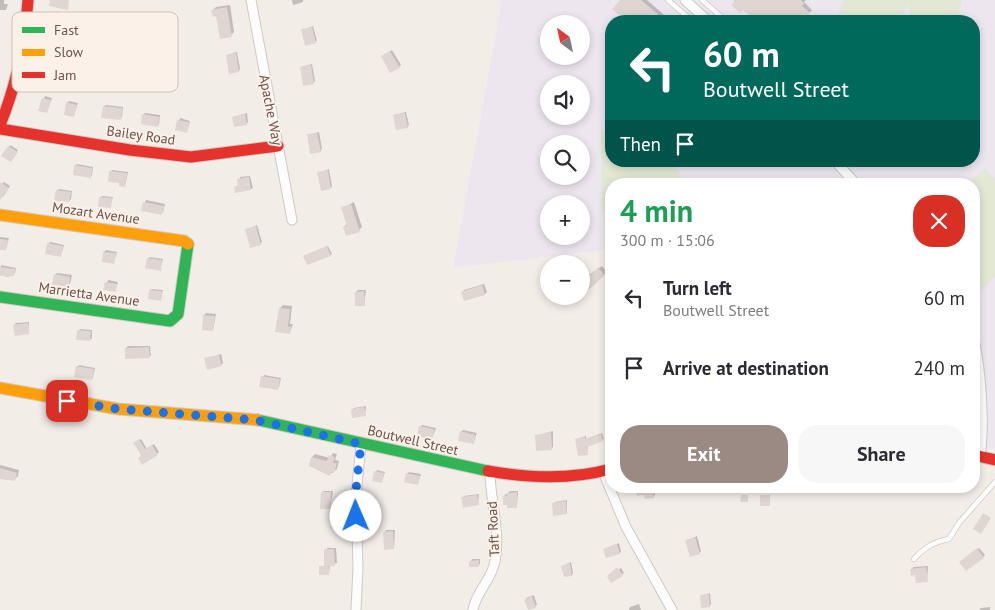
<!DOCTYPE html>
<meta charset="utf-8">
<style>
:root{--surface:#fff;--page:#f7f7f7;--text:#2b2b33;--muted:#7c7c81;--accent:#9b8983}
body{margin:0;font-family:"PT Sans",sans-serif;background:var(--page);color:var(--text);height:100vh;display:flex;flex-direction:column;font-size:19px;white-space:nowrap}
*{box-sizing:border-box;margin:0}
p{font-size:16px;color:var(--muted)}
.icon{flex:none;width:28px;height:28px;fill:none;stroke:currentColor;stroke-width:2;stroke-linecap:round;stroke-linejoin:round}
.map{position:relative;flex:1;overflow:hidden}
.details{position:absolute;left:605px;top:178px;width:375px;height:315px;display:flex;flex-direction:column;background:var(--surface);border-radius:20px;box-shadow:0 2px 8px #0003}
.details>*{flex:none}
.guide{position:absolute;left:605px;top:15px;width:375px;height:152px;border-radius:20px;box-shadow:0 2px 8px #0003;background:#00695c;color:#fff;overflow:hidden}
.needle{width:32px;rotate:327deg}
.tools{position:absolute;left:540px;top:15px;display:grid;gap:10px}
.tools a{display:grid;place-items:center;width:50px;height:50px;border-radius:50%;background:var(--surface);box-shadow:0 2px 8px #0003;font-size:25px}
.pin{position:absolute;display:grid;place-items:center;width:42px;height:42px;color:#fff;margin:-21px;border-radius:10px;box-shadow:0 2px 8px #0006}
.me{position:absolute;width:55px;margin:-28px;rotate:359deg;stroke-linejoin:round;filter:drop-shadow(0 0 4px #0008)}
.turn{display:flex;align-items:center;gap:18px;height:105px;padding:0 15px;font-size:22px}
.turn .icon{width:65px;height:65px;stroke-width:2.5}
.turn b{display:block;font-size:35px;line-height:42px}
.then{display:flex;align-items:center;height:48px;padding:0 15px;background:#0003;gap:10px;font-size:19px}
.round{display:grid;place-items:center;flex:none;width:52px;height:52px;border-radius:20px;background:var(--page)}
.head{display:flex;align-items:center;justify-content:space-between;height:85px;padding:0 15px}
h1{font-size:30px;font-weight:700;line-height:38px;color:#1e9e55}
.button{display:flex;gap:10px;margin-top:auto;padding:10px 15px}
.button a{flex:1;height:58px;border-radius:20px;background:var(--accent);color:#fff;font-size:20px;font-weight:700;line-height:58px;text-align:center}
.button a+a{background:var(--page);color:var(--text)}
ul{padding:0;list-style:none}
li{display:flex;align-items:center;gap:15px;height:70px;padding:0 15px}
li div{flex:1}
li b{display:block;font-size:19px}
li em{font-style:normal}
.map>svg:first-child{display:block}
</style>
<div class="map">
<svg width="995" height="610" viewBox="0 0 995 610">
<rect width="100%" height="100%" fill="#f3ede8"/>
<path fill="#eee6ef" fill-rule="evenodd" d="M502,0H995V450L974,444V184H611V249L453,268ZM611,21H974V161H611ZM549,24H581V56H549ZM549,84H581V116H549ZM549,144H581V176H549ZM549,204H581V236H549Z"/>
<g fill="#e2e8d4">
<path d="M844,0H962L957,21H913L907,4L900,21H835Z"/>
<path d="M601,131H611V161H672L683,184H611V214L608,215L602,209Z"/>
<path d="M985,168L995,178V277L981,290L974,282V184H968Z"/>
</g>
<g fill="#0003">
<path d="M0,0H4V4H8L6,10H0Z"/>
<path d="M292,0H303V2L293,5Z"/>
<path d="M622,0H647L671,21H628L614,9Z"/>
<path d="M734,0H806L804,2L812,10L802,21H758Z"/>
<path d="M230,5L234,32L231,35L213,10L216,7Z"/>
<path d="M313,26L317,41L315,42L303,30Z"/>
<path d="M392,50L401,65L399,67L384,55Z"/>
<path d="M237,52L240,69L239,71L227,55Z"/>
<path d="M312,64L315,81L313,83L301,67Z"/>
<path d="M45,96L52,98L47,112L40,110Z"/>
<path d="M69,101L78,103L74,115L67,103Z"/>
<path d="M106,105L123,107L122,117L120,119L104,106Z"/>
<path d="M406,112L409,125L407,127L394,115Z"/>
<path d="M145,113L160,115L159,124L157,126L144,114Z"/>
<path d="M247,113L248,122L246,124L233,117Z"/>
<path d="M180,118L190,121L187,131L176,129Z"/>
<path d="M319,132L322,149L320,151L308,135Z"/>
<path d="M10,145L18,150L13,159L9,147Z"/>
<path d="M77,164L93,167L92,175L90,177L75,166Z"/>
<path d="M329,169L332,186L331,188L319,173Z"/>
<path d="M112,170L128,172L125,186L111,171Z"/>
<path d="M250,176L253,188L251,189L235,187L239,185L240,177Z"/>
<path d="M4,182L10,186L3,197L0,195V186Z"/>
<path d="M59,189L72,191L71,199L69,201L57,191Z"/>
<path d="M102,196L113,197L110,207L100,198Z"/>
<path d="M146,200L165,204L163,212L161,214L142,210Z"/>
<path d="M354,202L362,227L359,230L344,227L347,224L342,208Z"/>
<path d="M257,225L262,242L260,244L247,230Z"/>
<path d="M0,237L9,238L6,249L0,248Z"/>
<path d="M50,242L64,245L61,255L48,244Z"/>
<path d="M328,246L332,254L330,255L304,256Z"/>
<path d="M106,250L117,252L114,262L104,252Z"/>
<path d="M150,257L163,259L160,270L148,258Z"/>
<path d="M1,265L16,268L15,273L8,277L0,275Z"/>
<path d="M602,266L607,272L584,293L581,292V280Z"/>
<path d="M57,273L72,275L70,284L68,286L55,275Z"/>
<path d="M108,280L118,282L115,291L105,289Z"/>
<path d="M484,284L487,292L485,294L465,300L463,292L464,290Z"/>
<path d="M152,289L163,290L161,299L150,290Z"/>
<path d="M358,290H366L364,304L356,292Z"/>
<path d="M283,305L292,306L290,324H293L290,332L280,308Z"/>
<path d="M206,313L216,314L213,330L204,315Z"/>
<path d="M29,322L28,333L14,325L16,323Z"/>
<path d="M80,329L92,330V338L90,340L78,331Z"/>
<path d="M128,346H150L151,355L149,357L126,348Z"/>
<path d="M221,354L223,363L221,365L206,359Z"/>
<path d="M79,365L95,368L93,377L92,379L77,367Z"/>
<path d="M264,375L281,378L279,387L277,389L263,377Z"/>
<path d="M366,406L365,415L352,410L354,408Z"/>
<path d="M422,425L436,428L432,438L420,427Z"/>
<path d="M463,430L477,433L473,443L461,432Z"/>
<path d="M553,431V447L552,448L536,436Z"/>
<path d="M602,433L604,439L588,445L587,454L576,439L586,436V439Z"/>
<path d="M141,439L147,449L154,444L159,452L143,463L137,441Z"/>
<path d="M333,453L337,454L335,460L339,461L337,469L329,475L312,457L315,454L330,458Z"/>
<path d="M0,465L19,470L18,476L15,479L0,478Z"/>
<path d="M377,470L385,472L382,481L376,472Z"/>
<path d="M409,472L421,474L418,483L407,474Z"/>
<path d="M637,486H654L655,495L653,497L645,493Z"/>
<path d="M692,486H710L711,487L692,490Z"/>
<path d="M747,486H761V487L747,489Z"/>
<path d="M921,486H937L934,491L920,490Z"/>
<path d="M324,491H333L330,508L322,492Z"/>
<path d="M510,491H518L517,506L504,496Z"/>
<path d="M479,494L478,504L463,498L464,496Z"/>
<path d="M567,500V513L553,504L555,502Z"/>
<path d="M386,530H395L394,548L385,532Z"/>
<path d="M697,536L701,551L699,553L686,541Z"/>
<path d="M619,543L621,551L620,553L604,549Z"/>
<path d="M327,548H336L337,563L330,565L329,574L320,567L326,565Z"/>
<path d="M979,548L985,555L983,557L963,560Z"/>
<path d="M472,559H480V564L478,566L471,561Z"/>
<path d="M571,562L573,573L572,575L563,566Z"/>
<path d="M928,566L927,581L912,569L913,567Z"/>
<path d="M621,568L624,573L611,581L610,574Z"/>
<path d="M710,593L711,604L710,606L701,596Z"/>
<path d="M534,595L537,605L529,609L526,598Z"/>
<path d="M639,604L641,610H629L630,607Z"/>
<path d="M990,607V610H979L981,608Z"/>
</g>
<g fill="#dfd5d1">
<path d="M50,0H69L68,10L49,6Z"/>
<path d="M620,0H641L666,21H626L612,9Z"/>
<path d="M736,0H801L804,3L802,6L810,13L803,21H756L743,10L740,13L731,5Z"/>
<path d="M227,7L232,37L220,39L216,16L213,17L211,10Z"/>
<path d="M312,27L316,43L305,46L301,29Z"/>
<path d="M390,51L400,68L390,73L381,56Z"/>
<path d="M236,53L239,72L229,74L226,55Z"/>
<path d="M311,65L314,84L303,86L300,67Z"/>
<path d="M42,98L51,100L47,113L38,111Z"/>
<path d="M66,102L77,105L74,117L64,115Z"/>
<path d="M103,106L122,108L121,120L101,118Z"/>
<path d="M405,113L408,128L396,130L393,115Z"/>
<path d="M142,114L159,117L158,127L141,124Z"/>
<path d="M245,114L247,125L234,127L232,117Z"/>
<path d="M177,120L189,122L187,133L175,130Z"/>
<path d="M317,133L321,152L310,154L307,134Z"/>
<path d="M8,146L18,152L11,162L1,156Z"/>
<path d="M74,165L92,168L91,178L73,175Z"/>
<path d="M328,170L331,189L321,191L317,172Z"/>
<path d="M109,171L127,173L125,187L119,186V183L108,182Z"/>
<path d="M249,177L251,190L235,193L234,187L238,186L237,179Z"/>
<path d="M0,182L9,188L0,200Z"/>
<path d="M56,190L71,192L69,202L54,201Z"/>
<path d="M99,197L112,198L111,208L98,207Z"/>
<path d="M143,202L164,206L162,215L141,211Z"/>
<path d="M351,204L360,232L346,236L343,227L347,226L341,207Z"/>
<path d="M256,226L261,245L250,248L245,229Z"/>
<path d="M0,239L8,240L6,250H0Z"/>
<path d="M47,243L63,246L61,257L45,254Z"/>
<path d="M327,246L331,256L307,265L303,256Z"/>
<path d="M103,252L116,253L114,264L102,262Z"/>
<path d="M147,258L162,260L161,271L145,268Z"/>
<path d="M0,267L15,269L14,276H0Z"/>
<path d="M598,268L605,275L584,294L581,291V279L586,275L588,277Z"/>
<path d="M54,274L70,277L69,288L52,285Z"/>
<path d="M105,282L117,284L116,292L103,290Z"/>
<path d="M482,285L485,295L464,301L461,292Z"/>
<path d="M149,290L162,291L161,301L148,299Z"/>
<path d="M364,291L365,306H355V292Z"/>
<path d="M279,308L290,309L288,327H291L290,334L275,332Z"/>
<path d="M203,315L215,316L213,331L202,330Z"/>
<path d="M28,323L29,334L15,336L13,325Z"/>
<path d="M77,330L91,331L90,341L76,340Z"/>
<path d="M149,347L150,358L125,359V348Z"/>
<path d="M219,355L222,366L207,370L204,358Z"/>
<path d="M76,366L94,369L92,380L74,377Z"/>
<path d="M261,376L280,379L278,390L259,387Z"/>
<path d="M364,407L366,416L352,418L351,409Z"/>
<path d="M419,426L434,429L432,440L417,436Z"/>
<path d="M460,431L475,435L474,444L458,441Z"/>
<path d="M551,432L552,450L536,451L535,435Z"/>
<path d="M601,434L603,441L587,447L588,455L578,456L575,439L585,437V439Z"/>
<path d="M139,439L145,449L152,445L158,455L142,465L138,458L141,456L140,453L133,443Z"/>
<path d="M329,455L335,457L333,463H337L334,473L331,472L330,476L309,466L311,457L327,461Z"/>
<path d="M0,468L17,473L15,481L0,479Z"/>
<path d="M374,471L384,473L382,483L372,481Z"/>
<path d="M406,473L420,476L418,485L404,482Z"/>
<path d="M635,486H652L654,498L645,499L644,495L637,496Z"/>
<path d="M321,492H331V509H320Z"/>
<path d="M517,492V508H507V505H503V496H507V493Z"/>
<path d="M477,495L479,505L463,508L461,497Z"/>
<path d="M741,495H748V502H740Z"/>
<rect x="760" y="495" width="10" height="11"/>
<path d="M566,501L567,514L553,516L552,503Z"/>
<path d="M983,513L991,518L981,534L973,529Z"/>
<path d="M393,531L394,549L384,550L383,532Z"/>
<path d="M695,537L700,554L690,557L685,540Z"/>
<path d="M617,544L620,554L606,558L603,549Z"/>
<path d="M977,548L984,558L966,571L959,562Z"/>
<path d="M324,549H334L335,566H329V575H319V566H324Z"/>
<path d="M479,560V567H469V561Z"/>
<path d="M570,563L572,576L564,577L561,566Z"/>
<path d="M926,567L928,582L916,583L915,575L911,576L910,569Z"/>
<path d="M616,568L619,569L623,576L611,583L607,576Z"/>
<path d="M709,594L710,607L701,608L700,595Z"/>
<path d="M532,596L536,608L528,610L524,600Z"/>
</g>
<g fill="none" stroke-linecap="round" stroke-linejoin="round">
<defs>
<g id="lane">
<path d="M668,0L692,21"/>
<path d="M702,0L726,21"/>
<path d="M914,559C924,548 933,542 949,539L959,523L995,482"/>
</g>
<g id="street">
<path d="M251,0L292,220"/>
<path d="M685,0L708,21"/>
<path d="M835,161L856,184"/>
<path d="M974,339C981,371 985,424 980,457"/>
<path d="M603,472L626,527L672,610"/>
<path d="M356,610L358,567L356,496L361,444"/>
<path d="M473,610C476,591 492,580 495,561C501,532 490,501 490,472"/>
</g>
<g id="fast">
<path d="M0,297L170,321L178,314L188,244"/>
<path d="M258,420L488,471"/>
</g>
<g id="slow">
<path d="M0,215L184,241L188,244"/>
<path d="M0,388L118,409L258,420"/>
</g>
<g id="jam">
<path d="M0,125C17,84 25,44 28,0"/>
<path d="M0,129L130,150L191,157L278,146"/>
<path d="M974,455L995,460"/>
<path d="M488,471C530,478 570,480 611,469"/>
</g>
</defs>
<use href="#lane" stroke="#d0c8c4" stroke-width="6"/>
<use href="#street" stroke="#d0c8c4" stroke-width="11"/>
<use href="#fast" stroke="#d2c9c4" stroke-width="13"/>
<use href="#slow" stroke="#d2c9c4" stroke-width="13"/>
<use href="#jam" stroke="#d2c9c4" stroke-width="13"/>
<use href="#lane" stroke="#fdfcfc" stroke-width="4.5"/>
<use href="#street" stroke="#fdfcfc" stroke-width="9"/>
<use href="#fast" stroke="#30b455" stroke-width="11"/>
<use href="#slow" stroke="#ff9f0a" stroke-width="11"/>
<use href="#jam" stroke="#e5322d" stroke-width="11"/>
</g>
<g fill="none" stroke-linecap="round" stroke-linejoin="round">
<path stroke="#1a73e8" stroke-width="9" stroke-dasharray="0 16.2" d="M67,401L118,409L256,420L361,444L356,490V516"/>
</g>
<g text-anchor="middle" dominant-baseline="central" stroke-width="4" stroke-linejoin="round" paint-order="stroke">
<g font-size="14" fill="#6c534d" stroke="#fcf1e8">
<text transform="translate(271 110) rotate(79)">Apache Way</text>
<text transform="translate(141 135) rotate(8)">Bailey Road</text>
<text transform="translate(96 213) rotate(8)">Mozart Avenue</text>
<text transform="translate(89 294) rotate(8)">Marrietta Avenue</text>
<text transform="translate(413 440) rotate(13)">Boutwell Street</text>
<text transform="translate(493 529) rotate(-93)">Taft Road</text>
</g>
</g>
<rect x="12" y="12" width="166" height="80" rx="8" fill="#fcf1e8" stroke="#d1c2ba" stroke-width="1"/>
<rect x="22" y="27" width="23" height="6" fill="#30b455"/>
<rect x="22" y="49" width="23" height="7" fill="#ff9f0a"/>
<rect x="22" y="72" width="23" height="6" fill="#e5322d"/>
<g font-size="14" fill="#6c534d">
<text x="54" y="35">Fast</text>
<text x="54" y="57">Slow</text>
<text x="54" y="80">Jam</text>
</g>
</svg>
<div class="tools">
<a><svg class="needle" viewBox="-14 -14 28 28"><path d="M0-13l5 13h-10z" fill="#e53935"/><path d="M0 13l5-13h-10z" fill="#7c7c81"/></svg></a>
<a><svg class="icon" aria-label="sound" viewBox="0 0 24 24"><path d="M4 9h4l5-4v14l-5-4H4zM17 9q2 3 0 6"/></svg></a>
<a><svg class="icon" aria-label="search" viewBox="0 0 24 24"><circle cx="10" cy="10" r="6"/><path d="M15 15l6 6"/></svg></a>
<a>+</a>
<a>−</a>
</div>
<div class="pin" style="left:67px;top:401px;background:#d93025"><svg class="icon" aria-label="arrive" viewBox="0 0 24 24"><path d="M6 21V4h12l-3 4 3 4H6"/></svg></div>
<svg class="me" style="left:356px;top:516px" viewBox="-20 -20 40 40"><circle r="19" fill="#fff"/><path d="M0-13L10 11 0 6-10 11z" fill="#1a73e8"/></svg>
<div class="guide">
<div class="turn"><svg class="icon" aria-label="left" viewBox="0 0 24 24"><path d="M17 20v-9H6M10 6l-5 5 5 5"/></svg><div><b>60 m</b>Boutwell Street</div></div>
<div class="then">Then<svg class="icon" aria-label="arrive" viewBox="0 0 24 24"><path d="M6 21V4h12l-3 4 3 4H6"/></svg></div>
</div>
<section class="details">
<div class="head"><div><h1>4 min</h1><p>300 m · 15:06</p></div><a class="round" style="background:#d93025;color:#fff"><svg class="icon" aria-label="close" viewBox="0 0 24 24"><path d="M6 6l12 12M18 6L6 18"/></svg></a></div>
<ul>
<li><svg class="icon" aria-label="left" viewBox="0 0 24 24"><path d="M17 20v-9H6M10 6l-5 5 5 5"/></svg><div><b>Turn left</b><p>Boutwell Street</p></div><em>60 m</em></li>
<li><svg class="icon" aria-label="arrive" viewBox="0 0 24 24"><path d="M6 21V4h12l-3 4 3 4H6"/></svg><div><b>Arrive at destination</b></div><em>240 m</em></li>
</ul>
<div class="button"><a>Exit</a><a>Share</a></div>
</section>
</div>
